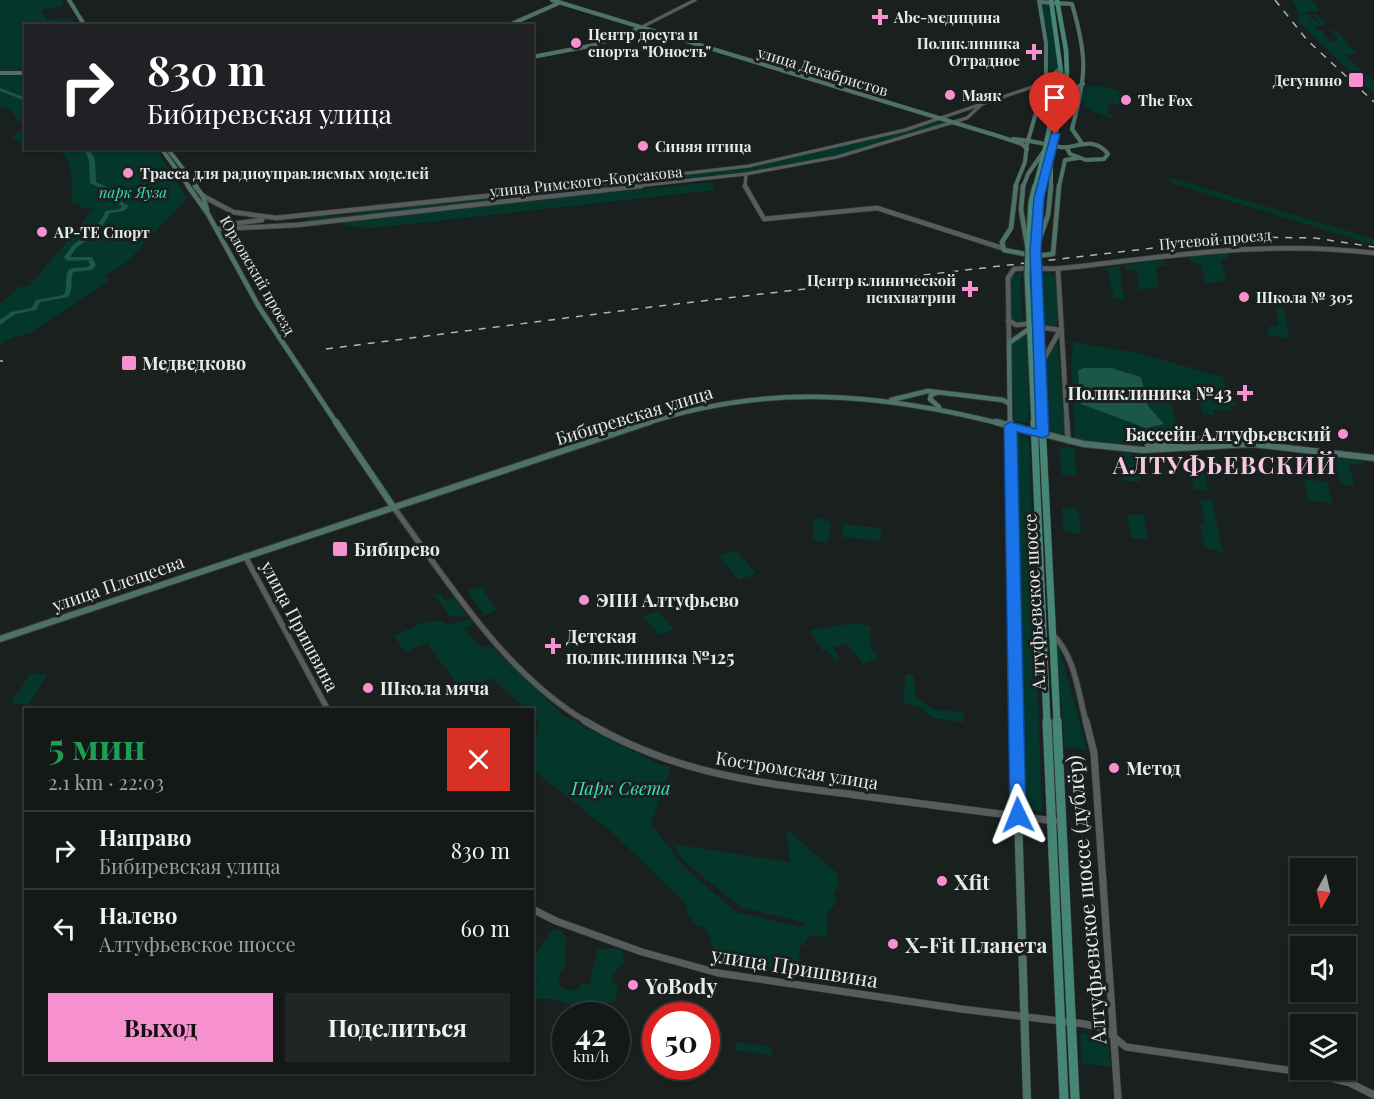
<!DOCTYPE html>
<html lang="ru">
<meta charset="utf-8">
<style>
:root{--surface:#141816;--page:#212523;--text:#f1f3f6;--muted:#9da0a1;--line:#333735;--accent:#f690cf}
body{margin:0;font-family:"Playfair Display",serif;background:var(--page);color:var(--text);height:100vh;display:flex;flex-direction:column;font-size:22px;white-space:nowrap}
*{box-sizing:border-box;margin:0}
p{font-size:20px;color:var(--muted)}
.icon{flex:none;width:33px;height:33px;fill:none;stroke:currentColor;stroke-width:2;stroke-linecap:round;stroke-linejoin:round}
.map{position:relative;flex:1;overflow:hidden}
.panel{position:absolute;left:24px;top:708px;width:510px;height:366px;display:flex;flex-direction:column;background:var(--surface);border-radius:0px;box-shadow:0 2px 4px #0004,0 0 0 2px var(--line)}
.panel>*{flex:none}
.hud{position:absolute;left:24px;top:24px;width:510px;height:126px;border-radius:0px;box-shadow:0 2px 4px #0004,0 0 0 2px var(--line);background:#202124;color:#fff;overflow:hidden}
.needle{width:39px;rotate:188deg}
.fabs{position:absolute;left:1290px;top:858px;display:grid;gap:12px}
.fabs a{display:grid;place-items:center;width:66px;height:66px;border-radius:0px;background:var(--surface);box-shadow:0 2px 4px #0004,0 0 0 2px var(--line);font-size:30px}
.speed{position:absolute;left:552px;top:1002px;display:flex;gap:12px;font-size:30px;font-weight:700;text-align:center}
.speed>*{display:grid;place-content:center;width:78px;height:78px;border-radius:50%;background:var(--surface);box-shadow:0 2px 4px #0004,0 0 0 2px var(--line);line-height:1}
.speed small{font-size:15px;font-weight:400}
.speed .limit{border:9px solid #d22;background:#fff;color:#111}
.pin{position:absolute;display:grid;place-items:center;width:51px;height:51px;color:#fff;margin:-62px -26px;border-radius:50% 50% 50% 0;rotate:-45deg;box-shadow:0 0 6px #0007}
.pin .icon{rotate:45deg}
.me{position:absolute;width:66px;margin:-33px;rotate:358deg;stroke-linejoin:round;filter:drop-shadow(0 0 4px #0008)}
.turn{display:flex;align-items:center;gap:21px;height:126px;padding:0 24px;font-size:27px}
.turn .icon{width:78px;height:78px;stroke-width:2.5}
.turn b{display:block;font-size:42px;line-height:51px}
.round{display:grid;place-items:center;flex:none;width:63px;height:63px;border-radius:0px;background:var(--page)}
.overview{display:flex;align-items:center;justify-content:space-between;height:102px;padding:0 24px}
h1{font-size:36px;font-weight:700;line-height:45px;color:#1e9e55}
.primary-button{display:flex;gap:12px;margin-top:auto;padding:12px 24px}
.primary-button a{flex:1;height:69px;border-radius:0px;background:var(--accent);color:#111;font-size:24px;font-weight:700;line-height:69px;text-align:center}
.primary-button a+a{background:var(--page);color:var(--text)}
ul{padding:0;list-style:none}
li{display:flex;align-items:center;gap:18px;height:78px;padding:0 24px;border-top:2px solid var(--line)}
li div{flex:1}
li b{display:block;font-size:22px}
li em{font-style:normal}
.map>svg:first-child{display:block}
</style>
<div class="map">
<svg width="1374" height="1099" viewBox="0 0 1374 1099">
<rect width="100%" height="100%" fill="#1a201e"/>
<g fill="#05362b">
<path d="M0,0H61L63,6L41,10L47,20L71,18L76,25L26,26L25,70H0Z"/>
<path d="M1292,0H1312L1320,11L1304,12L1303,14L1308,13L1312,17H1307L1321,23L1312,14H1317L1327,25L1315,27L1316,30L1325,31L1323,35L1331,41L1338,42L1337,37L1330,34L1337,36L1329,29C1338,29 1345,39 1348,46L1358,52L1345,56L1374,82V94L1297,20L1300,15Z"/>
<path d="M1042,5H1050L1048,11L1053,15L1058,59L1051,61L1058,62L1060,67L1049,76L1048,35Z"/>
<path d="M0,76H25V144L18,142L12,136L22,130L21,122L16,120L12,111L0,107Z"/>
<path d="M1095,86C1106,87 1115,87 1123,95L1122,102L1136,107L1109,103L1108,109L1114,119L1092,111L1081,102L1085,87Z"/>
<path d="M941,121L947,123L841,154L759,171L756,166Z"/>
<path d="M56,149H156L187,198L128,261L105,276L108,280L106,283L31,333L14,337L0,345V304L19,287L29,286L70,238L78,234L79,227L93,209L80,207V204L73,205C70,186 76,159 56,149Z"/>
<path d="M751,167L754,168V172L310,222L306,219L325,214L328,217L358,214L361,210Z"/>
<path d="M1171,178L1374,239V245L1175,184L1168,181Z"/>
<path d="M712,182L715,190L373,228L345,226L344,221Z"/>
<path d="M1226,250L1228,257L1221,260L1226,280L1205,284L1201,264L1190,262L1188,255Z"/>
<path d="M1162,260L1166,265L1156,267L1159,287L1139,290L1137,270L1125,269V265Z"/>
<path d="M1120,266L1122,290L1126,299L1111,298L1114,291L1111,290L1110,275L1104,268Z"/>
<path d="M1043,271L1057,277V325L1054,328L1042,324L1040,275L1046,274Z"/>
<path d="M1011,273L1022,274L1020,285L1023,321H1026L1020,325L1011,321Z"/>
<path d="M1276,307L1284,308L1289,339L1267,335L1269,326L1278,327Z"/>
<path d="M1026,333L1029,422L1021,423L1014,420L1011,343Z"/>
<path d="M1057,340L1065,432L1062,436L1046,430L1043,362Z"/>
<path d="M1073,342L1141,354L1223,377L1228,398L1240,406H1230L1231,411L1214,410L1215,415L1203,414L1198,392L1170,389L1178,435L1122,444L1075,440L1071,367Z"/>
<path d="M1018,434L1026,437L1029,441L1042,812L1022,809L1013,437Z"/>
<path d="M1059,447L1074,448L1077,476L1062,475Z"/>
<path d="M1119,452L1136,454L1141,482L1123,481Z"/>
<path d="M1334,458L1364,461L1365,465L1349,464L1355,486L1341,484Z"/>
<path d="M1188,459L1202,461L1208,491L1194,489Z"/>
<path d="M1304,479L1327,482L1333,503L1309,501Z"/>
<path d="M1200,499L1212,500L1223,553L1205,547L1200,524L1205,523Z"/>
<path d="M1062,508L1078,509L1081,534L1064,532Z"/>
<path d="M1127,514L1144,515L1148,539L1131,538Z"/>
<path d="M818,518L831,522L829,540L825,543L812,539L814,520Z"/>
<path d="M843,524L881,528L880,541L842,537Z"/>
<path d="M736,550L756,574L739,580L719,556Z"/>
<path d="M481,586L497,610L484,615L467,591Z"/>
<path d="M433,593L441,594L445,600L454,597L467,616L450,617Z"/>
<path d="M658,611L674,629L660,635L643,617Z"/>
<path d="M471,619L475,624L464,629L482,648L490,645L564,716L658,764L671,767L651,824L684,867L736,912L800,927L805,923L740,907L685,862L672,844L790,862L786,829L838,874L839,885L833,895L837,902L827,913V937L809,936L803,947L800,944L798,971L717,961L708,932L701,926L698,927L688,914L684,902L613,833L533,770V744L540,723L533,716L532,710L525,709L492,678L463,692L427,643L405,652L394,636C408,630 435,613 449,625Z"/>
<path d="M855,623L870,626L871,650L879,655L877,659L863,664L847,644L833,648L841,660L835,662L827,650L823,651L809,630Z"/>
<path d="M1055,641L1058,643L1087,750L1065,747Z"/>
<path d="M31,673L48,675L28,705L11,703Z"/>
<path d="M905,675H914L915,696L933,709L964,713V722L933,718L917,706L904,704Z"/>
<path d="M554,929L562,932L567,938L564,951L567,964L560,972L559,985L565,990H578L581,984L592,983L590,977L598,949H620L624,952L622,954L625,960L611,978L618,990L614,1003L605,1002L597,1006L587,1001L572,1005L550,999H533V988L539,982L533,983L534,955Z"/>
<path d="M1083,1032L1108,1042L1111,1067L1082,1063L1080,1034Z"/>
<path d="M737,1042L772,1047L771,1055L735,1050Z"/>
</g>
<path fill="#1b5749" d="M1083,368H1111L1141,377L1148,406L1164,424L1146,428L1081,404L1078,371Z"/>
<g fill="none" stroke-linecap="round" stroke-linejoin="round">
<g fill="#1b5749" fill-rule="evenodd">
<path d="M0,88L26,98V101L0,91Z"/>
<path d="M84,148H89L95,160L96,182L117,192L123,203L129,206L124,211L110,213L103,225L93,229L90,238L76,248L70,257H92L96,265L92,270L73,272C70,280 74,290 68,297L40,302L36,310L15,314L0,325V320L11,312L32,308L36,300L64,295C68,287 64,277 69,269L74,268L88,267L90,265L88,260L68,261L66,260L64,257L72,246L85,236L88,227L99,223L106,211L120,209L122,206L119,205L113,194L90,183L89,160Z"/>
</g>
<defs>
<g id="tertiary-far3">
<path d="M640,28L695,0"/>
<path d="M567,187L749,166L905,130L1044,83"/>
<path d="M628,187L746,174L837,157L967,118L981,105"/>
<path d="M745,187L746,174"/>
</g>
<g id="tertiary-far2">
<path d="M745,186L764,219L877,208L1002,248"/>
<path d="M203,196L233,212L276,218L581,186"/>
<path d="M224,225L262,220"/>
<path d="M217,229L297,225L641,186"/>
<path d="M1058,269L1067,424"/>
<path d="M1008,320L1016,325L1027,324L1029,320"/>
<path d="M1037,321L1045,328L1060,330"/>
<path d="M1009,343L1008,278L1014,269C1031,267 1048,270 1064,268C1172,256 1265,240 1374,253"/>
<path d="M1040,366L1060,330"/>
</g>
<g id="tertiary-far1">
<path d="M1067,422L1068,441"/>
<path d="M394,508C450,584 504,673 587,722"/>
<path d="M245,556L328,710"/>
<path d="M1052,634C1075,655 1078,693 1086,722"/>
</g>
<g id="tertiary">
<path d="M585,721C674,774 754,782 855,795C921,804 988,812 1054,821"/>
<path d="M1086,721L1094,753L1118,1099"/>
<path d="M532,909L556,921L642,952L718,973L961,1009L1085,1024L1104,1029L1126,1047L1315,1074L1350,1083L1374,1095"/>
</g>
<g id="secondary-far3">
<path d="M69,0L85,26"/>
<path d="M552,0L998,136L1022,144L1027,149"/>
<path d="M1040,2L1072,4C1088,59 1086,74 1072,129L1081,142"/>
<path d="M507,26L559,3"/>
<path d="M532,57L595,45L640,28"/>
<path d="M0,73H26"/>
<path d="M1046,78L1058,94"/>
<path d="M1045,81L1061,68"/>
<path d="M1065,94L1083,84"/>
<path d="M1013,139C1029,140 1044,144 1060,147C1074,150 1093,134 1108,154L1104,159L1086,160L1070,154L1067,148"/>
<path d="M161,148L189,187"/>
<path d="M167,148L197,187"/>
<path d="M1015,187L1025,162L1027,144L1046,78V43L1039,0"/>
<path d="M1023,187L1028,174L1044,151"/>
<path d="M1051,187V155"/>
<path d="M1059,187L1065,160L1078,158"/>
</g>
<g id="secondary-far2">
<path d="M188,186L208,214L259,307L337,424"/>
<path d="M195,186L203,196L207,210"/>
<path d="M1016,186L1011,228L1002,242L1004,250L1035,256L1053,254L1059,186"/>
<path d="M1023,186L1021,210L1028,250"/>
<path d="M1036,249L1048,215L1051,186"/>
<path d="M936,393L931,395L930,399L939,407"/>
<path d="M891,400L928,391L1003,400L1010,404"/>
<path d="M644,424C765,383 880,393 1002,424"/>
<path d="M1010,424L1009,343L1029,329"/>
</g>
<g id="secondary-far1">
<path d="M336,422L394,508"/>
<path d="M996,422L1084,444L1143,450L1252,444L1374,458"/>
<path d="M1010,422L1015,722"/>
<path d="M1148,446L1205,439L1239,441"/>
<path d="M0,639L649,422"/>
</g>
<path id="secondary" d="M1015,721L1027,1099"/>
<g id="primary-far3">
<path d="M1047,139L1061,72L1051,0"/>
<path d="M1054,141L1067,73L1066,50L1057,0"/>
<path d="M1035,187L1045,149"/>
<path d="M1042,187L1051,151"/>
</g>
<g id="primary-far2">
<path d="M1028,252L1031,202L1035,186"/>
<path d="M1036,252L1038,203L1042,186"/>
<path d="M1027,274L1034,424"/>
<path d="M1035,274L1042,424"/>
</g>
<g id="primary-far1">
<path d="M1034,422L1047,722"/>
<path d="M1042,422L1057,722"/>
</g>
<g id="primary">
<path d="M1047,721L1064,1099"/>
<path d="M1057,721L1075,1099"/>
</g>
</defs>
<use href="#tertiary-far3" stroke="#363b39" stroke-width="4"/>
<use href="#tertiary-far2" stroke="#363b39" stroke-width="6"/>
<use href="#tertiary-far1" stroke="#363b39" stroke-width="7"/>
<use href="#tertiary" stroke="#363b39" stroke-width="8"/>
<use href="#secondary-far3" stroke="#363b39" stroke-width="4.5"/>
<use href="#secondary-far2" stroke="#363b39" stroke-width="6"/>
<use href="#secondary-far1" stroke="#363b39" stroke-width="8"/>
<use href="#secondary" stroke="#363b39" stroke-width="9"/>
<use href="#primary-far3" stroke="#363b39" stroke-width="5"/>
<use href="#primary-far2" stroke="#363b39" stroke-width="7"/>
<use href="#primary-far1" stroke="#363b39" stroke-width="8"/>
<use href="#primary" stroke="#363b39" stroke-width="10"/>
<use href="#tertiary-far3" stroke="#565d5b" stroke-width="3"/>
<use href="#tertiary-far2" stroke="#565d5b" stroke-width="4.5"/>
<use href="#tertiary-far1" stroke="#565d5b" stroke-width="5"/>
<use href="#tertiary" stroke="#565d5b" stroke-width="7"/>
<use href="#secondary-far3" stroke="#4e7168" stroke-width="4"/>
<use href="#secondary-far2" stroke="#4e7168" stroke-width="4.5"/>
<use href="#secondary-far1" stroke="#4e7168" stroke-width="6"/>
<use href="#secondary" stroke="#4e7168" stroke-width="8"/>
<use href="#primary-far3" stroke="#468676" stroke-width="4.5"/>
<use href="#primary-far2" stroke="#468676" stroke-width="5"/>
<use href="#primary-far1" stroke="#468676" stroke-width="7"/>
<use href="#primary" stroke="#468676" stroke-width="9"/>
<g stroke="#b2b6b4" stroke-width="1.5" stroke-dasharray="7 7" stroke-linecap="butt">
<path d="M1275,0L1307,40L1374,102"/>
<path d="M326,349L651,307L1247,237L1315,238L1374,247"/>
<path d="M0,361H3"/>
</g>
<defs>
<g id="primary-bridge-far1">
<path d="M1045,149L1047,139"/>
<path d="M1051,151L1054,141"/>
</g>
<g id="primary-bridge">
<path d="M1027,274L1028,252"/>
<path d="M1035,274L1036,252"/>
</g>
</defs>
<use href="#primary-bridge-far1" stroke="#363b39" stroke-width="5" stroke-linecap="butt"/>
<use href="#primary-bridge" stroke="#363b39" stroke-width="7" stroke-linecap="butt"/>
<use href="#primary-bridge-far1" stroke="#468676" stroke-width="4.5"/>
<use href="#primary-bridge" stroke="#468676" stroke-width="5"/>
</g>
<path fill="#1a73e8" stroke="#114b97" stroke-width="1.5" d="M1055,132L1060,134L1044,198L1041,250L1049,435L1043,438L1017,432L1026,815L1024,820H1012L1010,815L1004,426L1010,422L1036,429L1030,250L1034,198L1051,134Z"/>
<g fill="#f690cf" stroke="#1a201e" stroke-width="2">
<path d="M877 8h6v6h6v6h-6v6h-6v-6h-6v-6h6z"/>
<circle cx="576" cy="43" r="6"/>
<path d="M1031 43h6v6h6v6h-6v6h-6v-6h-6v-6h6z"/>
<rect x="1348" y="72" width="16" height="16" rx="3"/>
<circle cx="950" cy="95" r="6"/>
<circle cx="1126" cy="100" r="6"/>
<circle cx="643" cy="146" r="6"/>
<circle cx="128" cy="173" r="6"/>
<circle cx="42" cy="232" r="6"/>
<path d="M967 280h6v6h6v6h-6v6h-6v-6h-6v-6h6z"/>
<circle cx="1244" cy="297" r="6"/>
<rect x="121" y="355" width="16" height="16" rx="3"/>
<path d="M1242 384h6v6h6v6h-6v6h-6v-6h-6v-6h6z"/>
<circle cx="1343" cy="434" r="6"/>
<rect x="332" y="541" width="16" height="16" rx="3"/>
<circle cx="584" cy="600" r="6"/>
<path d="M550 637h6v6h6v6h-6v6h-6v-6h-6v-6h6z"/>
<circle cx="368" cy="688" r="6"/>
<circle cx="1114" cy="768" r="6"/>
<circle cx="942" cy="881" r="6"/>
<circle cx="893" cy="944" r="6"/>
<circle cx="633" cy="985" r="6"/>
</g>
<g text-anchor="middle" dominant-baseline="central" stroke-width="6" stroke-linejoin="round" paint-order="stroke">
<g font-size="15" font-weight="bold" fill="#e6eae8" stroke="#1a201e" text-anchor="start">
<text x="894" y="17">Abc-медицина</text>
<text x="588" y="34">Центр досуга и<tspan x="588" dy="17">спорта "Юность"</tspan></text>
<text x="1020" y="43" text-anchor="end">Поликлиника<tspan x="1020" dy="17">Отрадное</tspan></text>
<text x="1342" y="80" text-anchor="end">Дегунино</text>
<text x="962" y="95">Маяк</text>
<text x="1138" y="100">The Fox</text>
<text x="655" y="146">Синяя птица</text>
<text x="140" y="173">Трасса для радиоуправляемых моделей</text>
<text x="54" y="232">АР-ТЕ Спорт</text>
<text x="956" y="280" text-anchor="end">Центр клинической<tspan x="956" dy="17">психиатрии</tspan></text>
<text x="1256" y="297">Школа № 305</text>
</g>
<g font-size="15" fill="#e6eae8" stroke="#1a201e">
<text transform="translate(823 71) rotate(17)">улица Декабристов</text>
<text transform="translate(586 181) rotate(-6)">улица Римского-Корсакова</text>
<text transform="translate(1215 239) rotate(-5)">Путевой проезд</text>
<text transform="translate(258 275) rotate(60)">Юрловский проезд</text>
</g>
<g font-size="15" font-style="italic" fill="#3cddb9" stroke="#1a201e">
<text x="133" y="192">парк Яуза</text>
</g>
<g font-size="18" font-weight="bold" fill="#e6eae8" stroke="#1a201e" text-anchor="start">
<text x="142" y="363">Медведково</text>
<text x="1232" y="393" text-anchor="end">Поликлиника №43</text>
<text x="1331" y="434" text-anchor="end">Бассейн Алтуфьевский</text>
<text x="354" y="549">Бибирево</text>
<text x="596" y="600">ЭПИ Алтуфьево</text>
<text x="566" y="636">Детская<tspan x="566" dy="21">поликлиника №125</tspan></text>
<text x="380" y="688">Школа мяча</text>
<text x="1126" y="768">Метод</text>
</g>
<g font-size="18" fill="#e6eae8" stroke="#1a201e">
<text transform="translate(634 415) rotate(-17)">Бибиревская улица</text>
<text transform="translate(118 583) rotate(-19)">улица Плещеева</text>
<text transform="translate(1034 602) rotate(-93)">Алтуфьевское шоссе</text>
<text transform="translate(300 626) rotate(62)">улица Пришвина</text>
<text transform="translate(797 770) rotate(9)">Костромская улица</text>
</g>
<g font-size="18" font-style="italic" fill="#3cddb9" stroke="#1a201e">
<text x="621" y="788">Парк Света</text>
</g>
<g font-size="21" font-weight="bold" fill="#e6eae8" stroke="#1a201e" text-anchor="start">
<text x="954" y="881">Xfit</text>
<text x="905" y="944">X-Fit Планета</text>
<text x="645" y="985">YoBody</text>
</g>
<g font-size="21" fill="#e6eae8" stroke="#1a201e">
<text transform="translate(1085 900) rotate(-95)">Алтуфьевское шоссе (дублёр)</text>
<text transform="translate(795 966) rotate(9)">улица Пришвина</text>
</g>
<g font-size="24" font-weight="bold" letter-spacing="1.5" fill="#f6c9e3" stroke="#1a201e">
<text x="1225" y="464">АЛТУФЬЕВСКИЙ</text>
</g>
</g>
</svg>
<div class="fabs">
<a><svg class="needle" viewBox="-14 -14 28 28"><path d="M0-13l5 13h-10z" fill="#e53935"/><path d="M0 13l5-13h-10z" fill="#9da0a1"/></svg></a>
<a><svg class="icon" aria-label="sound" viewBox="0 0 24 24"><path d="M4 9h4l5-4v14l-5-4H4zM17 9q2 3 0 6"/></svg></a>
<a><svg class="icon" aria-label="layers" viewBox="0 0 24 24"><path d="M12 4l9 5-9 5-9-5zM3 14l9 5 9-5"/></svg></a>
</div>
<div class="speed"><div>42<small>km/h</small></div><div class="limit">50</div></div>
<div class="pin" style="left:1055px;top:134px;background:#d93025"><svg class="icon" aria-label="arrive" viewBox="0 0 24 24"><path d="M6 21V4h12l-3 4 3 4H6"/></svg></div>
<svg class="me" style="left:1018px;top:815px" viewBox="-20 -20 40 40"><path d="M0-17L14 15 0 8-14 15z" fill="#1a73e8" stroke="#fff" stroke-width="4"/></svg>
<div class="hud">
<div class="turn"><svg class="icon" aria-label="right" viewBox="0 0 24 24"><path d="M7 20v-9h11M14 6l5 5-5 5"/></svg><div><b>830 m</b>Бибиревская улица</div></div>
</div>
<section class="panel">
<div class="overview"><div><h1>5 мин</h1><p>2.1 km · 22:03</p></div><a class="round" style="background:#d93025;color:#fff"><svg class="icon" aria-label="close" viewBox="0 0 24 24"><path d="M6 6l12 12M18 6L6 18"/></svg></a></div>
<ul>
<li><svg class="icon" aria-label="right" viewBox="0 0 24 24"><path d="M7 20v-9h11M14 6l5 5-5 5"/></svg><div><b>Направо</b><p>Бибиревская улица</p></div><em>830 m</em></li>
<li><svg class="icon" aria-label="left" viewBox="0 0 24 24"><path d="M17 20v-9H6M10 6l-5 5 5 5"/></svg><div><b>Налево</b><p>Алтуфьевское шоссе</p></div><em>60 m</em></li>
</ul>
<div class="primary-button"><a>Выход</a><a>Поделиться</a></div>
</section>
</div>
